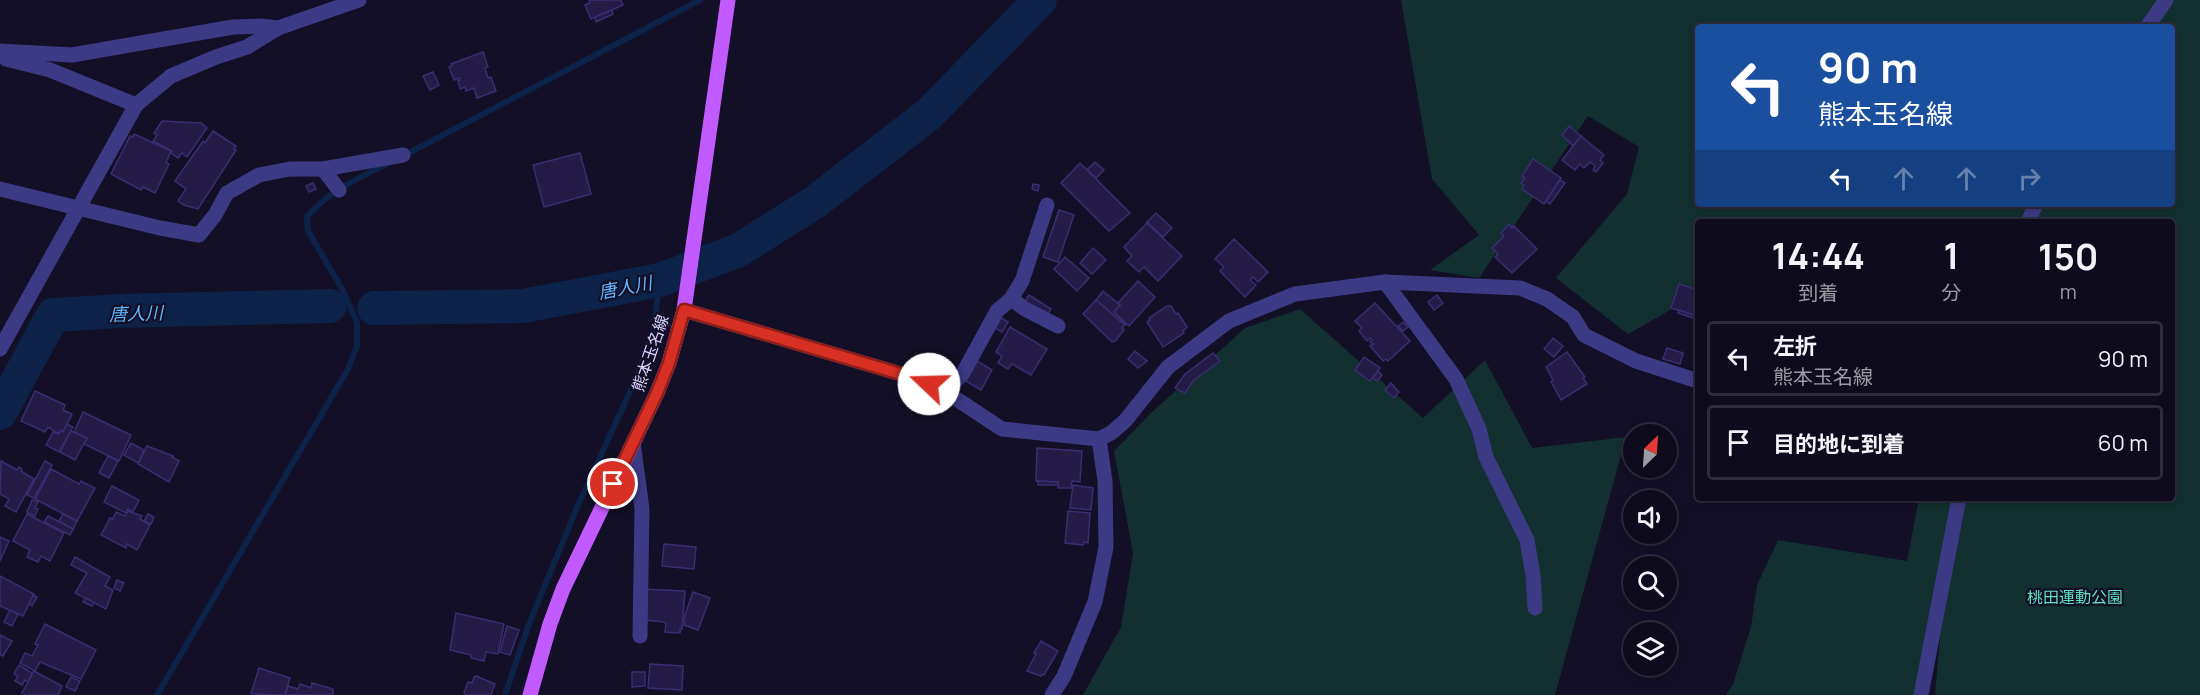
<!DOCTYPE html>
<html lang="ja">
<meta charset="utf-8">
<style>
:root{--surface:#0e0b1c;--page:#171425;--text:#f1f3f6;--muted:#9b9ba3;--line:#2e2b3b}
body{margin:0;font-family:Manrope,"Noto Sans JP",sans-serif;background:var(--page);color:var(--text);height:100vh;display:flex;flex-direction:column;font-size:22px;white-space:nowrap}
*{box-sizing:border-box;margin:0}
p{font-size:20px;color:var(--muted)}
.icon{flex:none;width:33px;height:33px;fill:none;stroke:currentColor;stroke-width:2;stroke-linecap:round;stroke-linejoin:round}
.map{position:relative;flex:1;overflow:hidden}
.panel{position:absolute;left:1695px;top:219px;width:480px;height:282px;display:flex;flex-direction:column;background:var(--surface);border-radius:6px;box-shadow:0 3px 9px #0003,0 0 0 2px var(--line)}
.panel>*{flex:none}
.top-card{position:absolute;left:1695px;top:24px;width:480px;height:183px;border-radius:6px;box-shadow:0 3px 9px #0003,0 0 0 2px var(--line);background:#1a4fa0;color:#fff;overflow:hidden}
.needle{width:39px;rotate:25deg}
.fabs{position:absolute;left:1623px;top:424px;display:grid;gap:12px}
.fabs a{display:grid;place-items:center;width:54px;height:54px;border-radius:50%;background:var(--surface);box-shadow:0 3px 9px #0003,0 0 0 2px var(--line);font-size:30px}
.pin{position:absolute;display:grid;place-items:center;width:51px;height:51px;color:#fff;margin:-26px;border:3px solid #fff;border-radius:50%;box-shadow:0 2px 6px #0007}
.me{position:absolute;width:66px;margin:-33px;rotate:291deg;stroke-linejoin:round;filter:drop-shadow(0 0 4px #0008)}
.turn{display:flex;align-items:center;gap:21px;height:126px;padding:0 24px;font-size:27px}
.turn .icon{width:78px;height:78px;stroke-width:2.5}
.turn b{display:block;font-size:42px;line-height:51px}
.lanes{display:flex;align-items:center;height:57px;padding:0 24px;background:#0003;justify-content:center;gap:30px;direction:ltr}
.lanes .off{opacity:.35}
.eta{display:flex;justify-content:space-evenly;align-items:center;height:102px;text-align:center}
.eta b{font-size:36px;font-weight:700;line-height:42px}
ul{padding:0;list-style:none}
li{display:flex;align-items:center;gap:18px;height:75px;margin:0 12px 9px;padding:0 12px;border:3px solid var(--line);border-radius:6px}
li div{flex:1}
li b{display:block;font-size:22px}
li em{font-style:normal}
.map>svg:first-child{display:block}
</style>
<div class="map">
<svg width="2200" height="695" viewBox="0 0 2200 695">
<rect width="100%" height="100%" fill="#130f26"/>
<g fill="#12302f">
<path d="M1401,0H2164L2145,27H1698V204H2172V27H2152L2172,0H2200V695H1935L1946,568L1921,695H1726L1733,684L1751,627L1757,585L1778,540L1907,561L1919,498H2172V222H1698V280L1679,305L1628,334L1556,278L1627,194L1639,147L1588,116L1479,278L1430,270L1479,235L1432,179Z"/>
<path d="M1300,309L1423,418L1485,360L1532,448L1626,437L1555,695H1083L1121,627L1133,553L1114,451L1150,414L1245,328Z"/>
</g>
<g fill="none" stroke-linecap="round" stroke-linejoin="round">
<g stroke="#0c2248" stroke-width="6">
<path d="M403,156L700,0"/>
<path d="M157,695L348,369L357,346V322L342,289L308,231L307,217C328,191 360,178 388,163"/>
<path d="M505,695L529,624L578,505L635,381L653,332L660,280"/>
</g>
<g stroke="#0c2248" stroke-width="34">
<path d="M374,308L523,306L660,280L739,250L815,202L929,114L1040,0"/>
<path d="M0,413L53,315L119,311L330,306"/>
</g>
</g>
<g fill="#241b47" stroke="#3b2d73" stroke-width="1.5">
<path d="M589,0H621L623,5L591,19L585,5L590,3Z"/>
<path d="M612,10L613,14L596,22L595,17Z"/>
<path d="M483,52L488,67L485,68L488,78L491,77L496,91L477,98L474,88L466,91L465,87L460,89L458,81L460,80L459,78L454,80L449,67L452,66L451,64Z"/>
<path d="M433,72L439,85L430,90L423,76Z"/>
<path d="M162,121L201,123L207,128L187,157L182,153L178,158L171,153L172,151L153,141L157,135L154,133Z"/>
<path d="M1569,126L1581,136L1573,146L1562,135Z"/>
<path d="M213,131L236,146L234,149L236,150L198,209L184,205L178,201L186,189L175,181L203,141L205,143Z"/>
<path d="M134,134L171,151L166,163L169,164L155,193L143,187L141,190L111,174L130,136L133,137Z"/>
<path d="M1581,136L1604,155L1600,160L1603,163L1596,172L1593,170L1595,166L1590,162L1584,168L1580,164L1575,170L1562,160Z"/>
<path d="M580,153L591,194L544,207L533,165Z"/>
<path d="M1533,159L1561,178L1544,204L1522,189L1524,185L1521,183L1525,178L1522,176Z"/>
<path d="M1095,162L1104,170L1096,178L1087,170Z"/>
<path d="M1080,163L1130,213L1109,231L1061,183Z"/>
<path d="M1560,180L1565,183L1550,204L1546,201Z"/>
<path d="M313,183L316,189L309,192L306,186Z"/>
<path d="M1033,184L1039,185L1038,191L1032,189Z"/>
<path d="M1059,210L1074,215L1058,262L1043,257Z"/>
<path d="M1156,213L1172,228L1163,237L1147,222Z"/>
<path d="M1147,223L1182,256L1158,281L1144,267L1139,272L1127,261L1132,256L1124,247Z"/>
<path d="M1509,224L1512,228L1514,226L1537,249L1512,273L1495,257L1498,254L1492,248L1504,236L1501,233Z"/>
<path d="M1234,239L1268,272L1258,282L1253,277L1250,280L1256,285L1245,297L1220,271L1224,267L1215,259Z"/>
<path d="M1093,248L1106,260L1092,274L1080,263Z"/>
<path d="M1065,257L1089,278L1077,291L1054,269Z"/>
<path d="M1138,281L1155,297L1129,326L1114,312L1120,305L1118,303Z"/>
<path d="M1679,284L1698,290V317L1671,308Z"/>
<path d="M1103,291L1120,305L1114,312L1126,324L1125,325L1096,300Z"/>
<path d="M1029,295L1051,309L1046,317L1024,303Z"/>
<path d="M1437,295L1443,303L1434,310L1428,302Z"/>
<path d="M1096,300L1125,325L1122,328L1124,330L1115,341L1112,342L1083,314Z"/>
<path d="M1375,303L1410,341L1388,361L1386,359L1383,361L1370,346L1373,344L1370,342L1372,340L1370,338L1367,341L1359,331L1362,328L1355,321Z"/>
<path d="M1167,306H1171L1176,314L1178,313L1187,327L1183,331L1184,333L1163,347L1147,322L1150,320L1149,318Z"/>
<path d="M1679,310L1697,316L1696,319L1678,313Z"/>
<path d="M1000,317L1008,322L1002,332L995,328Z"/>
<path d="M1403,322L1408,327L1403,331L1398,326Z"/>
<path d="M1010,327L1047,349L1031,375L1012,364L1008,369L998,363L1002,356L996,352Z"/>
<path d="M1553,338L1563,346L1554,357L1544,349Z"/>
<path d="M1667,348L1683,353L1680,364L1663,359Z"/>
<path d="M1135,351L1147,361L1138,368L1128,359Z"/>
<path d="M1567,352L1585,377L1583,378L1587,384L1561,400L1551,382L1553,380L1546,367Z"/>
<path d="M1213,353L1220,361L1193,381L1185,393L1175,388L1185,374Z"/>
<path d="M1364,357L1380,368L1370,381L1355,370Z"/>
<path d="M977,361L992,370L981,390L966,381Z"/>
<path d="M1378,371L1382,375L1377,381L1373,378Z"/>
<path d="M1391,383L1399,392L1394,398L1385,390Z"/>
<path d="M35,391L65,405L63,410L72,414L63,432L61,430L59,434L48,427L45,432L21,421Z"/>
<path d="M83,412L131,435L119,461L84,444L87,438L74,432Z"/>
<path d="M67,424L73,427L59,452L46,445L53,432L59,434L61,430L63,432Z"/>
<path d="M71,431L87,438L75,460L60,452Z"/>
<path d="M131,443L144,450L138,463L124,455Z"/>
<path d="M147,446L173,456L172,457L179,461L169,482L138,464Z"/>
<path d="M1037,448L1082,451L1080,482L1072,481L1071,488H1058V482L1036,481Z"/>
<path d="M108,456L118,461L109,478L99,473Z"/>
<path d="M1,461L17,470L19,467L22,469L21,471L34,479L16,512L5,506L9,499L0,494Z"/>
<path d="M45,461L52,465L34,498L27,495Z"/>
<path d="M51,469L79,484L81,481L95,488L77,521L35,499Z"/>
<path d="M1038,481L1058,482V485H1038Z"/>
<path d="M1073,485L1093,488L1091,510L1070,508Z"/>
<path d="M112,486L139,500L133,512L128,509L126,513L104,502Z"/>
<path d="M32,500L38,502L35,508L38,509L35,516L27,512Z"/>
<path d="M128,511L142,516L140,519L150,525L137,550L127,544L126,548L101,535L110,518L113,519L116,512L125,516Z"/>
<path d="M1068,511L1090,513L1088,543L1084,542L1083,545L1065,543Z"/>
<path d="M27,514L64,533L50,561L41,556L38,562L27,557L30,550L13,541Z"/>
<path d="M63,514L77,521L73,529L59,521Z"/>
<path d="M148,514L154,517L151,524L144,521Z"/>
<path d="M48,516L73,529L70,535L44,522Z"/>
<path d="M0,537L9,541L0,561Z"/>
<path d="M664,544L696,547L694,569L662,566Z"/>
<path d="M75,557L110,577L105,586L113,590L106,609L75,593L87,573L71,565Z"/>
<path d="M0,576L34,594L23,616L0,606Z"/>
<path d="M117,580L124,583L120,591L114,588Z"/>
<path d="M642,589L685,591L682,629H680V633L665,632L666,623L664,622L643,620Z"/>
<path d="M693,592L710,598L698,630L684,625L685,622L683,621Z"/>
<path d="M33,595L37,597L32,606L29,604Z"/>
<path d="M85,598L94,602L92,606L83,602Z"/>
<path d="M10,610L18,614L12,626L4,622Z"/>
<path d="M456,613L504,624L498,654L486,652L484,661L471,658V655L450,650Z"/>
<path d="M45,624L96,650L81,679L40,662L35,671L20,663L25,653L32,656L38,645L35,644Z"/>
<path d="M507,626L519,630L510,655L500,652Z"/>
<path d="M0,635L12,641L3,656L0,655Z"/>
<path d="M1041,641L1058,651L1044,675L1042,674L1041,676L1027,671L1036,654L1034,653Z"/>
<path d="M650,664L683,666L682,690L648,688Z"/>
<path d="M19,665L32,673L28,682L25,680L22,685L15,681L18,676L14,674Z"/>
<path d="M259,668L290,678L285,695L251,694Z"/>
<path d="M34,671L62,686L58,695H25L22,693Z"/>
<path d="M632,672H645V686L632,687Z"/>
<path d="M476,676L495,684L491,695H467L464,693L468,682L472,683L474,677Z"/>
<path d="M71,677L80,681L75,691L66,687Z"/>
<path d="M312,683L333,689V695H285L288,686L298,689L300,684L311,688Z"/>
</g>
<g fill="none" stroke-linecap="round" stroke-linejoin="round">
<g stroke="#3d3a85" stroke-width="15">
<path d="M2147,27L2166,0"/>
<path d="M0,51L72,55L233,27L261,26L278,28"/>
<path d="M6,59L50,70L136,105"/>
<path d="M323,169L339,190"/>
<path d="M0,189L160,228L199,235L215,215L227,193L259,175L290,169H323L403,155"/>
<path d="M2028,222L2036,204"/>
<path d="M1385,282L1456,379L1479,429L1486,457L1527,540L1533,575L1535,608"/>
<path d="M1011,299L1025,309L1058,326"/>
<path d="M684,310L911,377L946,392L1002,429L1099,439L1111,433L1125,421L1168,367L1229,321L1295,294L1385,282L1520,288L1547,299L1573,317L1584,335L1636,361L1698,381"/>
<path d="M0,349L136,105L171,76L216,57L247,47L278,28L359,0"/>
<path d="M946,392L963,373L997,311L1011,299L1022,281L1047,205"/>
<path d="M633,442L642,509L640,636"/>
<path d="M1052,695L1064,676L1095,602L1106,547L1105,481L1099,439"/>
<path d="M1921,695L1959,498"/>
</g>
<path stroke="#c25bff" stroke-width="15" d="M530,695L550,624L563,589L657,393L669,363L684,310L728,0"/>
</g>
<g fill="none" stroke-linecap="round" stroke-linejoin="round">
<defs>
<path id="route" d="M613,484L657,393L669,363L684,310L911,377L929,384"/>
</defs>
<use href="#route" stroke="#8d1f18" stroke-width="15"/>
<use href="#route" stroke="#d93025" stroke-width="10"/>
</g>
<g text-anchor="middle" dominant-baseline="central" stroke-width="4.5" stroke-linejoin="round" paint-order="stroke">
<g font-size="16" fill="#d9d4ff" stroke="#130f26">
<text transform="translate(650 353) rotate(-71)">熊本玉名線</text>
</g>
<g font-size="16" fill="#5fe0c0" stroke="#130f26">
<text x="2075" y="597">桃田運動公園</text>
</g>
<g font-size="18" font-style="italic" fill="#62b6ff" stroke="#130f26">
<text transform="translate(625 287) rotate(-11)">唐人川</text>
<text transform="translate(136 313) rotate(-2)">唐人川</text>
</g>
</g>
</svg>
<div class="fabs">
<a><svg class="needle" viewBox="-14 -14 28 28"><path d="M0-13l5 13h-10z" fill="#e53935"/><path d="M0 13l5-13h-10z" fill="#9b9ba3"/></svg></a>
<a><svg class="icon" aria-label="sound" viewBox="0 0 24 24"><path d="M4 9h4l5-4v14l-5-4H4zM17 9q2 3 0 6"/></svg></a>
<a><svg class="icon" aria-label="search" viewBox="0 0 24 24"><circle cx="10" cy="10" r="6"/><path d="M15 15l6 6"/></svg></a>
<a><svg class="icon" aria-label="layers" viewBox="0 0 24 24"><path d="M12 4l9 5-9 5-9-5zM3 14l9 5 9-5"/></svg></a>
</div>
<div class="pin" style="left:613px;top:484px;background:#d93025"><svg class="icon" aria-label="arrive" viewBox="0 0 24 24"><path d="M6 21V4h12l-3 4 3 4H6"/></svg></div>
<svg class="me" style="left:929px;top:384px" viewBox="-20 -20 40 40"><circle r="19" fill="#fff"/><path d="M0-13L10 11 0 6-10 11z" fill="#d93025"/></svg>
<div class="top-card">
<div class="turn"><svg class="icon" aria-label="left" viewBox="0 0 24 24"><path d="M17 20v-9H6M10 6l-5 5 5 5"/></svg><div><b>90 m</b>熊本玉名線</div></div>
<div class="lanes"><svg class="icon" aria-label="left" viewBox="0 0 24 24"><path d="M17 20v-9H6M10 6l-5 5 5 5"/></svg><svg class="icon off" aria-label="ahead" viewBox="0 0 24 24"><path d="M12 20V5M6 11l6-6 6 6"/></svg><svg class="icon off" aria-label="ahead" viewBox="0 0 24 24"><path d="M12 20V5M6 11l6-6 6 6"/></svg><svg class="icon off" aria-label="right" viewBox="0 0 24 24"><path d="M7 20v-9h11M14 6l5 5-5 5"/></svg></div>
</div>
<section class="panel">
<div class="eta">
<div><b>14:44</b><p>到着</p></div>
<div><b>1</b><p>分</p></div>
<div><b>150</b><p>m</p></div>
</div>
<ul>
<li><svg class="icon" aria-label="left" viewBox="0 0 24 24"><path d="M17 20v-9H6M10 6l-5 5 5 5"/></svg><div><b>左折</b><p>熊本玉名線</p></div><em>90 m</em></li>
<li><svg class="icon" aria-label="arrive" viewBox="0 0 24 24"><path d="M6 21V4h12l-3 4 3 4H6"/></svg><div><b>目的地に到着</b></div><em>60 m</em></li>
</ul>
</section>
</div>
